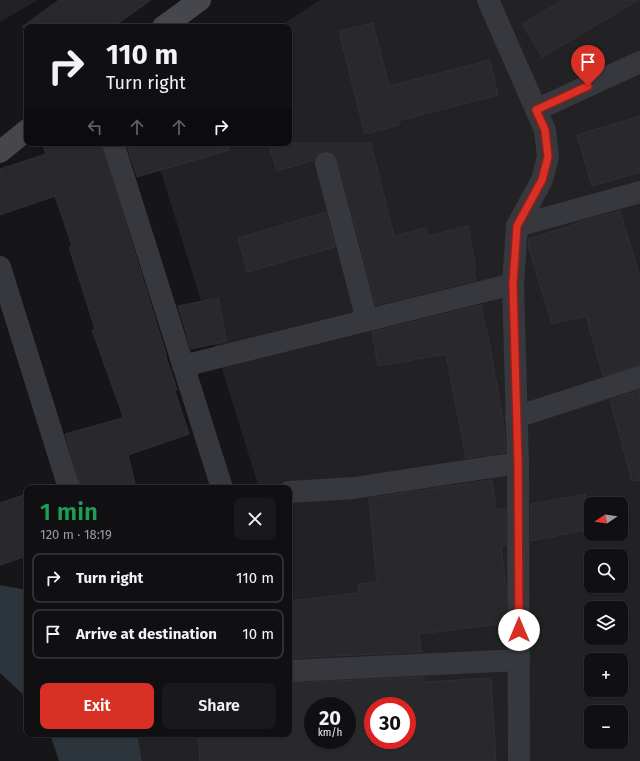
<!DOCTYPE html>
<meta charset="utf-8">
<style>
:root{--surface:#101012;--page:#19191b;--text:#f1f3f6;--muted:#9c9d9f;--line:#303032;--accent:#d93025}
body{margin:0;font-family:"Fira Sans",sans-serif;background:var(--page);color:var(--text);height:100vh;display:flex;flex-direction:column;font-size:15px;white-space:nowrap}
*{box-sizing:border-box;margin:0}
p{font-size:13px;color:var(--muted)}
.icon{flex:none;width:22px;height:22px;fill:none;stroke:currentColor;stroke-width:2;stroke-linecap:round;stroke-linejoin:round}
.map{position:relative;flex:1;overflow:hidden}
.details{position:absolute;left:24px;top:485px;width:268px;height:252px;display:flex;flex-direction:column;background:var(--surface);border-radius:8px;box-shadow:0 1px 3px #0004,0 0 0 1px var(--line)}
.details>*{flex:none}
.top-card{position:absolute;left:24px;top:24px;width:268px;height:122px;border-radius:8px;box-shadow:0 1px 3px #0004,0 0 0 1px var(--line);background:#101012;color:var(--text);overflow:hidden}
.needle{width:26px;rotate:257deg}
.tools{position:absolute;left:584px;top:497px;display:grid;gap:8px}
.tools a{display:grid;place-items:center;width:44px;height:44px;border-radius:8px;background:var(--surface);box-shadow:0 1px 3px #0004,0 0 0 1px var(--line);font-size:20px}
.speed{position:absolute;left:304px;top:697px;display:flex;gap:8px;font-size:20px;font-weight:700;text-align:center}
.speed>*{display:grid;place-content:center;width:52px;height:52px;border-radius:50%;background:var(--surface);box-shadow:0 1px 3px #0004,0 0 0 1px var(--line);line-height:1}
.speed small{font-size:10px;font-weight:400}
.speed .limit{border:6px solid #d22;background:#fff;color:#111}
.pin{position:absolute;display:grid;place-items:center;width:34px;height:34px;color:#fff;margin:-41px -17px;border-radius:50% 50% 50% 0;rotate:-45deg;box-shadow:0 0 4px #0007}
.pin .icon{rotate:45deg}
.me{position:absolute;width:44px;margin:-22px;rotate:0deg;stroke-linejoin:round;filter:drop-shadow(0 0 3px #0008)}
.turn{display:flex;align-items:center;gap:14px;height:84px;padding:0 16px;font-size:18px}
.turn .icon{width:52px;height:52px;stroke-width:2.5}
.turn b{display:block;font-size:28px;line-height:34px}
.lanes{display:flex;align-items:center;height:38px;padding:0 16px;background:#0003;justify-content:center;gap:20px;direction:ltr}
.lanes .off{opacity:.35}
.round{display:grid;place-items:center;flex:none;width:42px;height:42px;border-radius:8px;background:var(--page)}
.summary{display:flex;align-items:center;justify-content:space-between;height:68px;padding:0 16px}
h1{font-size:24px;font-weight:600;line-height:30px;color:#1e9e55}
.cta{display:flex;gap:8px;margin-top:auto;padding:8px 16px}
.cta a{flex:1;height:46px;border-radius:8px;background:var(--accent);color:#fff;font-size:16px;font-weight:600;line-height:46px;text-align:center}
.cta a+a{background:var(--page);color:var(--text)}
ul{padding:0;list-style:none}
li{display:flex;align-items:center;gap:12px;height:50px;margin:0 8px 6px;padding:0 8px;border:2px solid var(--line);border-radius:8px}
li div{flex:1}
li b{display:block;font-size:15px}
li em{font-style:normal}
.map>svg:first-child{display:block}
</style>
<div class="map">
<svg width="640" height="761" viewBox="0 0 640 761">
<rect width="100%" height="100%" fill="#161618"/>
<g fill="#222225" fill-rule="evenodd">
<path d="M0,0H38L0,22Z"/>
<path d="M320,0H640V761H142L137,734H289V488H259L152,143H289V27H278ZM591,504H621V534H591ZM591,556H621V586H591ZM591,608H621V638H591ZM591,660H621V690H591ZM313,706H347V740H313ZM373,706H407V740H373ZM591,712H621V742H591Z"/>
</g>
<g fill="#2c353c">
<path d="M0,585L27,590V698L0,673Z"/>
<path d="M50,734H137L142,761H59Z"/>
</g>
<g fill="#29292c" stroke="#303034" fill-rule="evenodd">
<path d="M59,0H151L113,27H22Z"/>
<path d="M563,0H639L542,57L522,24Z"/>
<path d="M373,23L389,86L490,60L498,95L398,121L399,125L365,134L339,31Z"/>
<path d="M640,116V172L592,186L577,135Z"/>
<path d="M42,143H101L166,354H165L177,390L175,391L189,434L128,455L136,488H81L65,434L123,418L122,416H123L92,330L95,329L69,247L72,246L55,196L0,215V169L46,154Z"/>
<path d="M126,143H228L229,150L137,177Z"/>
<path d="M268,143H371L394,236L426,228L428,236L468,226L476,269L474,270L476,280L376,305L338,160L335,154L329,151H322L317,154L314,160L277,171Z"/>
<path d="M620,211L640,277V365L603,376L586,316L552,324L528,246L529,239L579,223L578,222Z"/>
<path d="M326,212L335,247L247,272L238,238Z"/>
<path d="M218,298L227,341L191,349L178,306Z"/>
<path d="M481,305L486,330L487,329L504,426L505,452L466,458L446,354L378,366L372,332Z"/>
<path d="M640,390V480L632,481L610,400Z"/>
<path d="M492,480L496,510L506,508V545L501,546L506,586V623L419,634L421,652L289,658V601L359,593L358,584L377,582L369,498Z"/>
<path d="M27,494V556L0,565V503Z"/>
<path d="M585,494L591,529L531,541V504Z"/>
<path d="M424,677V682L491,678L496,761H200L198,734H289V683ZM313,706H347V740H313ZM373,706H407V740H373Z"/>
</g>
<g fill="none" stroke-linecap="round" stroke-linejoin="round">
<g stroke="#37383d" stroke-width="22">
<path d="M488,0L545,130L548,157L542,180L517,226L513,284L518,463L519,761"/>
<path d="M536,110L640,62"/>
<path d="M113,143L222,488"/>
<path d="M326,163L367,320"/>
<path d="M517,226L640,192"/>
<path d="M0,267L69,488"/>
<path d="M183,366L513,284"/>
<path d="M516,417L640,377"/>
<path d="M289,492L354,488L518,463"/>
<path d="M289,671L519,660"/>
</g>
<g stroke="#45474d" stroke-width="22">
<path d="M163,27L200,0"/>
<path d="M0,152L27,130"/>
</g>
</g>
<g fill="none" stroke-linecap="round" stroke-linejoin="round">
<defs>
<path id="route" d="M519,630L518,463L513,284L517,226L542,180L548,157L545,130L536,110L588,86"/>
</defs>
<use href="#route" stroke="#8d1f18" stroke-width="10"/>
<use href="#route" stroke="#d93025" stroke-width="7"/>
</g>
</svg>
<div class="tools">
<a><svg class="needle" viewBox="-14 -14 28 28"><path d="M0-13l5 13h-10z" fill="#e53935"/><path d="M0 13l5-13h-10z" fill="#9c9d9f"/></svg></a>
<a><svg class="icon" aria-label="search" viewBox="0 0 24 24"><circle cx="10" cy="10" r="6"/><path d="M15 15l6 6"/></svg></a>
<a><svg class="icon" aria-label="layers" viewBox="0 0 24 24"><path d="M12 4l9 5-9 5-9-5zM3 14l9 5 9-5"/></svg></a>
<a>+</a>
<a>−</a>
</div>
<div class="speed"><div>20<small>km/h</small></div><div class="limit">30</div></div>
<div class="pin" style="left:588px;top:86px;background:#d93025"><svg class="icon" aria-label="arrive" viewBox="0 0 24 24"><path d="M6 21V4h12l-3 4 3 4H6"/></svg></div>
<svg class="me" style="left:519px;top:630px" viewBox="-20 -20 40 40"><circle r="19" fill="#fff"/><path d="M0-13L10 11 0 6-10 11z" fill="#d93025"/></svg>
<div class="top-card">
<div class="turn"><svg class="icon" aria-label="right" viewBox="0 0 24 24"><path d="M7 20v-9h11M14 6l5 5-5 5"/></svg><div><b>110 m</b>Turn right</div></div>
<div class="lanes"><svg class="icon off" aria-label="left" viewBox="0 0 24 24"><path d="M17 20v-9H6M10 6l-5 5 5 5"/></svg><svg class="icon off" aria-label="ahead" viewBox="0 0 24 24"><path d="M12 20V5M6 11l6-6 6 6"/></svg><svg class="icon off" aria-label="ahead" viewBox="0 0 24 24"><path d="M12 20V5M6 11l6-6 6 6"/></svg><svg class="icon" aria-label="right" viewBox="0 0 24 24"><path d="M7 20v-9h11M14 6l5 5-5 5"/></svg></div>
</div>
<section class="details">
<div class="summary"><div><h1>1 min</h1><p>120 m · 18:19</p></div><a class="round"><svg class="icon" aria-label="close" viewBox="0 0 24 24"><path d="M6 6l12 12M18 6L6 18"/></svg></a></div>
<ul>
<li><svg class="icon" aria-label="right" viewBox="0 0 24 24"><path d="M7 20v-9h11M14 6l5 5-5 5"/></svg><div><b>Turn right</b></div><em>110 m</em></li>
<li><svg class="icon" aria-label="arrive" viewBox="0 0 24 24"><path d="M6 21V4h12l-3 4 3 4H6"/></svg><div><b>Arrive at destination</b></div><em>10 m</em></li>
</ul>
<div class="cta"><a>Exit</a><a>Share</a></div>
</section>
</div>
